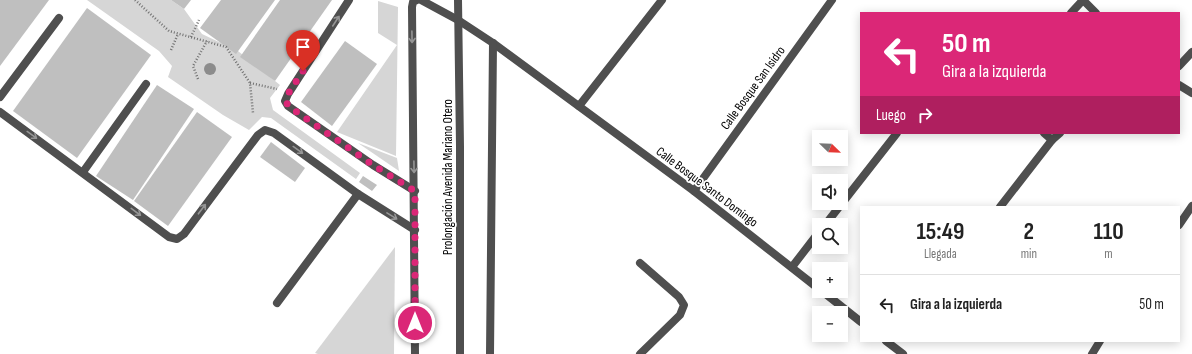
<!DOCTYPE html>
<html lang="es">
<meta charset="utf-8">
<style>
:root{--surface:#fff;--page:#f6f6f6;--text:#222;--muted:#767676;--line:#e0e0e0}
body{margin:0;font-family:"Sofia Sans Condensed",sans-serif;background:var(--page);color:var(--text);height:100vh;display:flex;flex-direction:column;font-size:15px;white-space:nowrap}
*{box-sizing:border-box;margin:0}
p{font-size:13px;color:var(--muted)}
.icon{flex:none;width:22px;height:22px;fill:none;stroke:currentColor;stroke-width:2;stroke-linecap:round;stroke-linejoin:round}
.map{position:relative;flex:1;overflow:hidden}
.side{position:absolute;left:860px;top:206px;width:320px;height:136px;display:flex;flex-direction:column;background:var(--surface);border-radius:0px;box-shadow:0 2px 10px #0003}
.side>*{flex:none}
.hud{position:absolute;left:860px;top:12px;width:320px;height:122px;border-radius:0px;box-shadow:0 2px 10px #0003;background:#db2777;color:#fff;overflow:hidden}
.needle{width:26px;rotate:113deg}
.controls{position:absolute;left:812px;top:130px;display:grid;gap:8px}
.controls a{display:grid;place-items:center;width:36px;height:36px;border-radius:0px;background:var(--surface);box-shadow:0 2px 10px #0003;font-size:20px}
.pin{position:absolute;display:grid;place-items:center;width:34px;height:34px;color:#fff;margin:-41px -17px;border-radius:50% 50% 50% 0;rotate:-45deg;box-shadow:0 0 4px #0007}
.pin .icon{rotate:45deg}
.me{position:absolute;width:44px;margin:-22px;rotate:0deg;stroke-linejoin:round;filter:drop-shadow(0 0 3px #0008)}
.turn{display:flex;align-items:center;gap:14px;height:84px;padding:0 16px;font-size:18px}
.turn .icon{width:52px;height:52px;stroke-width:2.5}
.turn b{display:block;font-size:28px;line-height:34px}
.then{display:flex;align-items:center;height:38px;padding:0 16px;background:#0003;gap:8px;font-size:15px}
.eta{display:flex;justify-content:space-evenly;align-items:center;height:68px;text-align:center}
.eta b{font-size:24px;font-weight:700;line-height:28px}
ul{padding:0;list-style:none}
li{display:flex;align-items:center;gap:12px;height:60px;padding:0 16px;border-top:1px solid var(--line)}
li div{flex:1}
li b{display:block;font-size:15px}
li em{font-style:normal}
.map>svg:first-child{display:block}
</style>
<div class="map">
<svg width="1192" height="354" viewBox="0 0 1192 354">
<rect width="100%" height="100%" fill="#fff"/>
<g fill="#d6d6d6">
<path d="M87,0H171L184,9L202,34L238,51L280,85L270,98L273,110L360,173L356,179L271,118L262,117L249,130L223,115L168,77L172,66L159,51Z"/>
<path d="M378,1L398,7L396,156L337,132L397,45L378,33Z"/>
<path d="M358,143L397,158L399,171Z"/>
<path d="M395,247L394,354H318L315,353Z"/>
</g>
<g fill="#bfbfbf">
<path d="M0,0H49L0,66Z"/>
<path d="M171,0H191L184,9Z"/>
<path d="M221,0H275L236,54L200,28Z"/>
<path d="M280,0H332L275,81L240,57Z"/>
<path d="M87,8L151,55L77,158L13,111Z"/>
<path d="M345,41L377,64L332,126L301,102Z"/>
<path d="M157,85L194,109L133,200L96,176Z"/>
<path d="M197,112L232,137L168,226L134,201Z"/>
<path d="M271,142L305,168L295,182L260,157Z"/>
<path d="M363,176L377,185L372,191L359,182Z"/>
</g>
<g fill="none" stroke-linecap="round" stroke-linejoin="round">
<g stroke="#717171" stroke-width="2.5" stroke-dasharray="1 2" stroke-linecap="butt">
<path d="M135,0L169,31L226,47L250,83L253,113"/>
<path d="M191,37L199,20"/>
<path d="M171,50L178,34"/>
<path d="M198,79L193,66L207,41"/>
<path d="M250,83L277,89"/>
</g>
<path stroke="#4f4f4f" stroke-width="8" d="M640,263L679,297L684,305L680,315L640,354"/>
<g stroke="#4f4f4f" stroke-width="8">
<path d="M349,0L288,94L285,101L288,106L373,165L415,191"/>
<path d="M421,0L458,20L493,43L694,191L819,289"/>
<path d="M1083,0L1096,13"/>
<path d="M1071,13L1083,0"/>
<path d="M1179,66L1192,52"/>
<path d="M1179,85L1192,93"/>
<path d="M0,97L59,18"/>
<path d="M579,106L662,0"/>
<path d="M0,112L169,237L177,239L184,234L258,135L265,130L274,133L358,194L415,230"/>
<path d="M1044,133L1052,140"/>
<path d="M83,172L146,84"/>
<path d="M694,191L832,0"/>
<path d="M1000,207L1052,140L1060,133"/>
<path d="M825,225L897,133"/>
<path d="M1179,225L1192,206"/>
<path d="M792,267L819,232"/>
<path d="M822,291L861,322"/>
<path d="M277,303L358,194"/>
<path d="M886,341L903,354"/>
<path d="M415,354L412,7L413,2L417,0"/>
<path d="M490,354L493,43"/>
<path d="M1092,354L1100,341"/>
</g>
<path stroke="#4f4f4f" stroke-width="8" d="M458,0L460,146V354"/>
</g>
<circle fill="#8c8c8c" cx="210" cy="69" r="6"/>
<defs><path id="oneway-shaft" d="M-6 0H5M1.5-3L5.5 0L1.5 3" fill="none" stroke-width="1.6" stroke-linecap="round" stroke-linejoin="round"/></defs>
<g stroke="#959595">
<use href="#oneway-shaft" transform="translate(336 21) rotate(-57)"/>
<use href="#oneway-shaft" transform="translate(412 37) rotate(89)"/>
<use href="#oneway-shaft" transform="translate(32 135) rotate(36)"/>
<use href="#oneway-shaft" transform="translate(298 150) rotate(36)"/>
<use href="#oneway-shaft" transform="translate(414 167) rotate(89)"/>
<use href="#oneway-shaft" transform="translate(202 209) rotate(-53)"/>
<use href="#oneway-shaft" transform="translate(136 212) rotate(37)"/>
<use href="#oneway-shaft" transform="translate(392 216) rotate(32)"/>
</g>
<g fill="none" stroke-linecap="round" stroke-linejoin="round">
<path stroke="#db2777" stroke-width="7" stroke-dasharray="0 12.6" d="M303,71L288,94L286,101L288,106L373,165L415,191V323"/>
</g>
<g text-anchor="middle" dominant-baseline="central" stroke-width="3.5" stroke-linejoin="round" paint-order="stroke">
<g font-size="13" fill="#000" stroke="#fff">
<text transform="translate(753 88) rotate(-54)">Calle Bosque San Isidro</text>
<text transform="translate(448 177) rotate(-90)">Prolongación Avenida Mariano Otero</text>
<text transform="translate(707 187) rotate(37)">Calle Bosque Santo Domingo</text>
</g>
</g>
</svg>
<div class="controls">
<a><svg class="needle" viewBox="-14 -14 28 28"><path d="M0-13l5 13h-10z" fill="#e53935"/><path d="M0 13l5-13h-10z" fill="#767676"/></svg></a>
<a><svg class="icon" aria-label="sound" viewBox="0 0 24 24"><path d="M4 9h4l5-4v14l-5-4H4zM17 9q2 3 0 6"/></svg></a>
<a><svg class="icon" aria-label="search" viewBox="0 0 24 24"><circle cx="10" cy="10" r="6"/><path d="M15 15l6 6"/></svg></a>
<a>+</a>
<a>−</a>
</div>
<div class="pin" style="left:303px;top:71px;background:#d93025"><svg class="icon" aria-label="arrive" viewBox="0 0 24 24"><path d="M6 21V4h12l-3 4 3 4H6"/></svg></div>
<svg class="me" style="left:415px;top:323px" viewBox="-20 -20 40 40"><circle r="17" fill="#db2777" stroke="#fff" stroke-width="3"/><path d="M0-11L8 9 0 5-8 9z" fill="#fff"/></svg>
<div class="hud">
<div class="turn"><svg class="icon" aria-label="left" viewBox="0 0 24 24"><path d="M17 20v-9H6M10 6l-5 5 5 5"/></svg><div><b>50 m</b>Gira a la izquierda</div></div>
<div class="then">Luego<svg class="icon" aria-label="right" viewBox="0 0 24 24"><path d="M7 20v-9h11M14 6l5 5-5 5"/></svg></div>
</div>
<section class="side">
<div class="eta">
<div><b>15:49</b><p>Llegada</p></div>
<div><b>2</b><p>min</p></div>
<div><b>110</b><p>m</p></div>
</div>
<ul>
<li><svg class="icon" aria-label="left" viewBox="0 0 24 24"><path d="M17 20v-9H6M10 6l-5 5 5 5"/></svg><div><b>Gira a la izquierda</b></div><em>50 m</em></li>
</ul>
</section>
</div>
